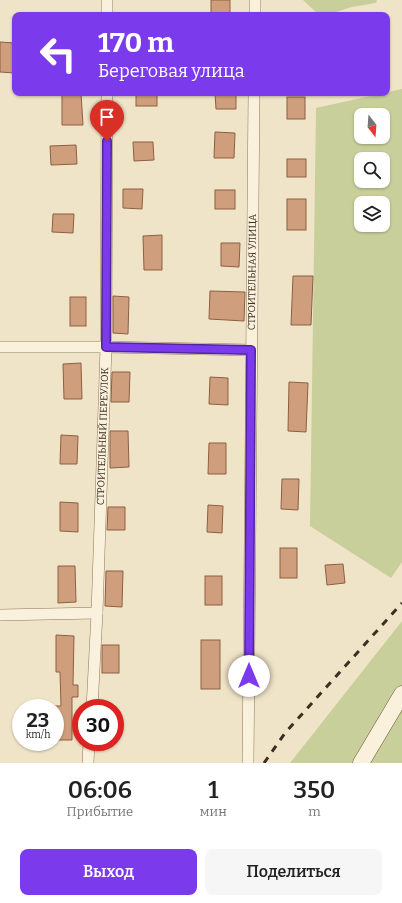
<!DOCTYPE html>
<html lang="ru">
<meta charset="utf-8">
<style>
:root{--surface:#fff;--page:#f6f6f6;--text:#222;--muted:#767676;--accent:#7c3aed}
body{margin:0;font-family:Bitter,serif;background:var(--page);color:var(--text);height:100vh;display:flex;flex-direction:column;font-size:15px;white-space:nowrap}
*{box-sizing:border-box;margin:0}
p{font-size:13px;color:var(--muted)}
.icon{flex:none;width:22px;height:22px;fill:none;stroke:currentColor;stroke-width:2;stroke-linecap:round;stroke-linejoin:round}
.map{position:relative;height:763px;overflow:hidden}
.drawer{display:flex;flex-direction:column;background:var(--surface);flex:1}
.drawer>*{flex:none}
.guide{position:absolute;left:12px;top:12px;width:378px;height:84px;border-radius:8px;box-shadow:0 1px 3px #0004;background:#7c3aed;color:#fff;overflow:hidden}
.needle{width:26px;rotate:163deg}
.tools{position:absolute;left:354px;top:108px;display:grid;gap:8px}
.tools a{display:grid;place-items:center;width:36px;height:36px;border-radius:8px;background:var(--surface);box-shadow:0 1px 3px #0004;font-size:20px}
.speed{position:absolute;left:12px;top:699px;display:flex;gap:8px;font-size:20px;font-weight:700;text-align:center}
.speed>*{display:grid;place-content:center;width:52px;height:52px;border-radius:50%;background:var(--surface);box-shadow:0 1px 3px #0004;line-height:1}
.speed small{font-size:10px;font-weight:400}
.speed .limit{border:6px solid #d22;background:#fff;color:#111}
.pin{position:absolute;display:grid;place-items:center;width:34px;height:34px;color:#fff;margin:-41px -17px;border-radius:50% 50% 50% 0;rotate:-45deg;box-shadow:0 0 4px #0007}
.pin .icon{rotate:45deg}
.me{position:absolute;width:44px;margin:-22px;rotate:0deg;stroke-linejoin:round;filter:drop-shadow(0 0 3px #0008)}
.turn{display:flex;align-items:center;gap:14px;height:84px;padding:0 20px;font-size:18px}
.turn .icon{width:52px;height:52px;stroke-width:2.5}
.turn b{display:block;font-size:28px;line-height:34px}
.eta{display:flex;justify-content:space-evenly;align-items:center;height:68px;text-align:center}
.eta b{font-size:24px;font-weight:600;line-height:28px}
.button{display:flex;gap:8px;margin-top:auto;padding:8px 20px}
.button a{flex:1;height:46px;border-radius:8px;background:var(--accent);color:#fff;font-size:16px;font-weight:600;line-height:46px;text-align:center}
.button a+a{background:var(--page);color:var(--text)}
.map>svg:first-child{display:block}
</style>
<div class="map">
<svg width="402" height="763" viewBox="0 0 402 763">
<rect width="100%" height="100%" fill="#f0e4c8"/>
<g fill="#c9cf9b" fill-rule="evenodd">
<path d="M303,0H377L376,3L352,7L326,15H319Z"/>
<path d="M402,89V562L391,578L310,526L316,108ZM361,115H383V137H361ZM361,159H383V181H361ZM361,203H383V225H361Z"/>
<path d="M402,621V763H290Z"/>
</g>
<g fill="#cf9f7d" stroke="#8d5f41">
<rect x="211" y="0" width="19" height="13"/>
<path d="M0,42L15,43V73L0,72Z"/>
<path d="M62,93H81L83,125H62Z"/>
<rect x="136" y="93" width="21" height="13"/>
<path d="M215,93H236V109H216Z"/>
<rect x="287" y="97" width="18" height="22"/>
<path d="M215,132L235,133L234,158H214Z"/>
<path d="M133,142H153L154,160L134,161Z"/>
<path d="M76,145L77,164L51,165L50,146Z"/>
<rect x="287" y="159" width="19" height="18"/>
<path d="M123,189H143L142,209L123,208Z"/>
<rect x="215" y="190" width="20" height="19"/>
<rect x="287" y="199" width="19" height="31"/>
<path d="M53,214H74L73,233L52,232Z"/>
<path d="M162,235V270H144L143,236Z"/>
<path d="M221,243H240L239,267L221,266Z"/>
<path d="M293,276H313L311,325H291Z"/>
<path d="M210,291L245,292L244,321L209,319Z"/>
<path d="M113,296L129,297L128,334L113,333Z"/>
<rect x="70" y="297" width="16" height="29"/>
<path d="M81,363L82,399H64L63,364Z"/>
<path d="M112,372H130L129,402H111Z"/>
<path d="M210,377L228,378V405L209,404Z"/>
<path d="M289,382L308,383L306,432L288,431Z"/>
<path d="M110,431H128L129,467L110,468Z"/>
<path d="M61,435L78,436L77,464H60Z"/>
<path d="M209,443H226V474H208Z"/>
<path d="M282,479H299L298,510L281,509Z"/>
<path d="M60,502L78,503V532L60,531Z"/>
<path d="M208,505L223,506L222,533L207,532Z"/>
<path d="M108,507H125V530H107Z"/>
<rect x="280" y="548" width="17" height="30"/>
<path d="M343,564L345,583L327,585L325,565Z"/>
<path d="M58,566H75L76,602L58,603Z"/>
<path d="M106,571H123L122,607L105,606Z"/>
<rect x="205" y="576" width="17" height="29"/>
<path d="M56,635L74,636L73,685H78V697H72V740H55V706H61L60,672H56Z"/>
<rect x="201" y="640" width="19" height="49"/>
<rect x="102" y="645" width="17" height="28"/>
</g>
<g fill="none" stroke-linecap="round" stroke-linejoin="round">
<defs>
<g id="street">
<path d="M107,15V0"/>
<path d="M255,15V0"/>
<path d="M0,347H106L251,350"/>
<path d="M0,615L97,613"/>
<path id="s1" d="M92,708L97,613L106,347L107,93"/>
<path d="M88,763L89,742"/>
<path id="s2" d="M248,763L254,93"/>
</g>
<path id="secondary" d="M361,763L402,694"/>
</defs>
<use href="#street" stroke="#8d765c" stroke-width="12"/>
<use href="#secondary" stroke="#6f573f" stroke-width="17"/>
<use href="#street" stroke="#faf1dc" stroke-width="11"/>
<use href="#secondary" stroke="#faf1dc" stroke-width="16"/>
<path stroke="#3d2e20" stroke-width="3" stroke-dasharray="7 7" stroke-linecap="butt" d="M264,763L285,733L402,603"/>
</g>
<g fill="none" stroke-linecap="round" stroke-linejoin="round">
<defs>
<path id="route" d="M107,141L106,347L251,350L249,676"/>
</defs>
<use href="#route" stroke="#51269a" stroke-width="10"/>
<use href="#route" stroke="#7c3aed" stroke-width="7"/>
</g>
<g text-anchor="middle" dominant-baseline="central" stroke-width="3" stroke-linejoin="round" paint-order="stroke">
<g font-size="10" fill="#3d2e20" stroke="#f7eed8">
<text stroke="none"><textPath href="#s2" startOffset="491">СТРОИТЕЛЬНАЯ УЛИЦА</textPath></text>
<text stroke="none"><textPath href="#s1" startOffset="272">СТРОИТЕЛЬНЫЙ ПЕРЕУЛОК</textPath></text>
</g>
</g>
</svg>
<div class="tools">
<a><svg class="needle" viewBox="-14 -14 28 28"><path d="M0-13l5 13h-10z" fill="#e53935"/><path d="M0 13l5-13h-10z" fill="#767676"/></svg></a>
<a><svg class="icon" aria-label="search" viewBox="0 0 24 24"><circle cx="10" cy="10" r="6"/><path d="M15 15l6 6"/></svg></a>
<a><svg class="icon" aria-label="layers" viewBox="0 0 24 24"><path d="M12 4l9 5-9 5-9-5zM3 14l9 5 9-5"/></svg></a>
</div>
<div class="speed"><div>23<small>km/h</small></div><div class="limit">30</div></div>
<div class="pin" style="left:107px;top:141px;background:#d93025"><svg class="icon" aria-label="arrive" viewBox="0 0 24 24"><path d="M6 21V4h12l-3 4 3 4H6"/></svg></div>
<svg class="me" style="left:249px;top:676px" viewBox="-20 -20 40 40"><circle r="19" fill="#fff"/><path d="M0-13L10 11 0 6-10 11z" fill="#7c3aed"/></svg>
<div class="guide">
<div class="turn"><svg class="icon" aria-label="left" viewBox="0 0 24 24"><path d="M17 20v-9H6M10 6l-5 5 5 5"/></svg><div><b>170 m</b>Береговая улица</div></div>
</div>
</div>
<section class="drawer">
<div class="eta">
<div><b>06:06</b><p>Прибытие</p></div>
<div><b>1</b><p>мин</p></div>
<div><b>350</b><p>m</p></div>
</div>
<div class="button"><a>Выход</a><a>Поделиться</a></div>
</section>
